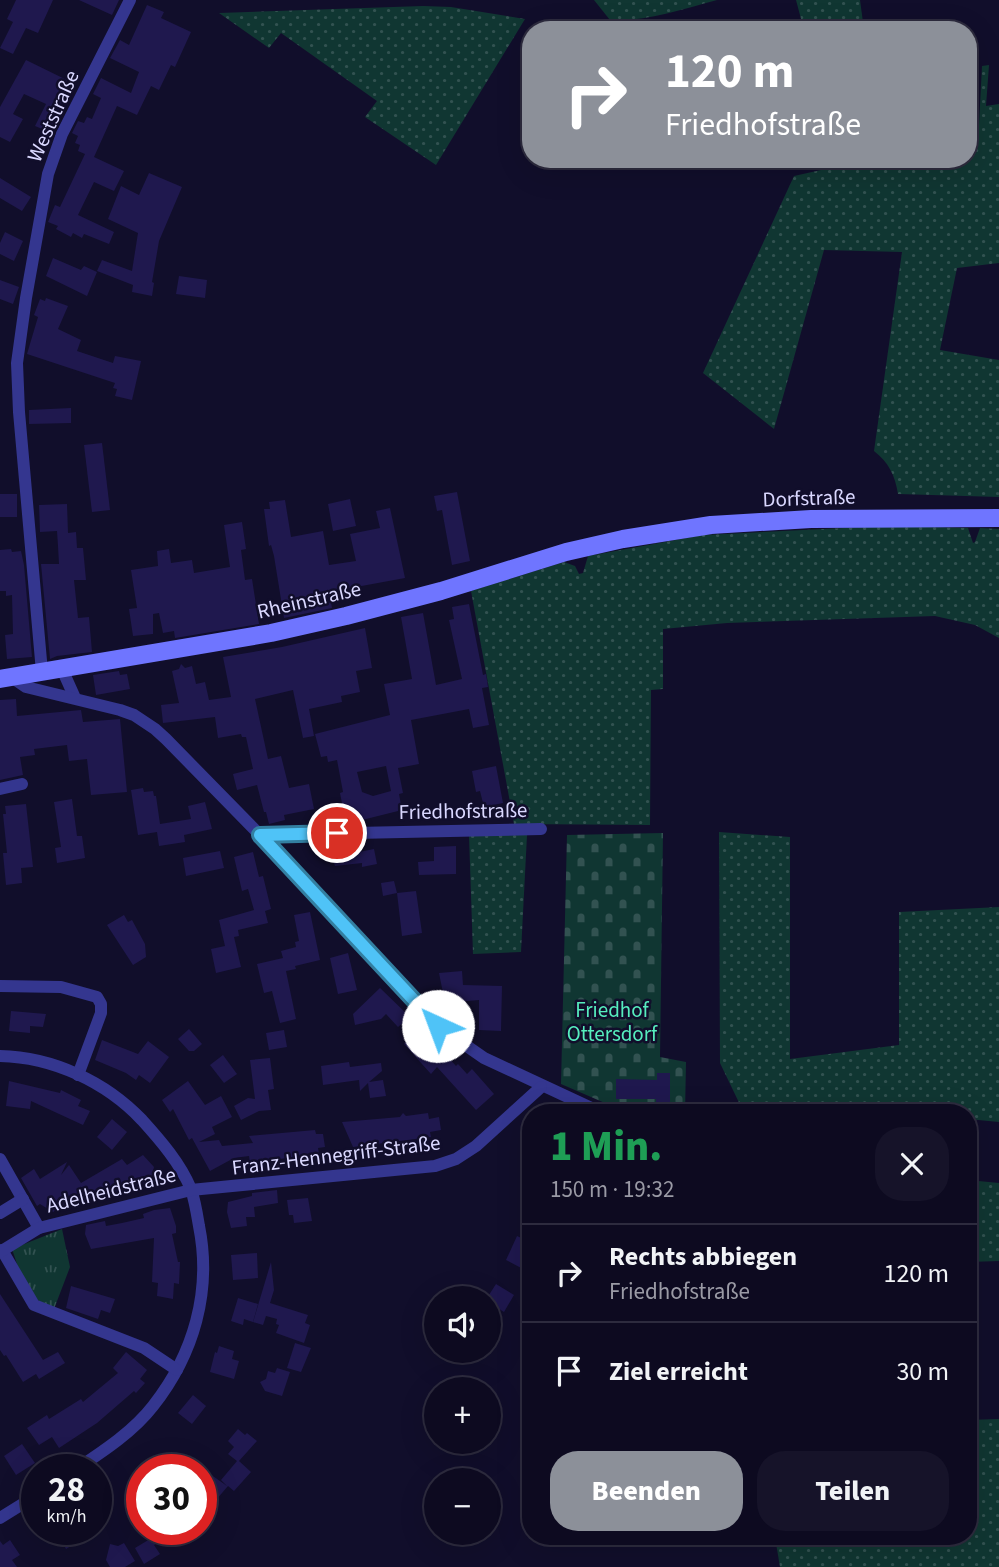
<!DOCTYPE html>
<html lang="de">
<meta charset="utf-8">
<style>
:root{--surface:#0d0a20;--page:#161329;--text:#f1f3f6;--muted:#9a9aa5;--line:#2d2b3e;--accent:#8c9099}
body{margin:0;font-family:"Source Sans 3",sans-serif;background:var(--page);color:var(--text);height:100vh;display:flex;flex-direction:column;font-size:26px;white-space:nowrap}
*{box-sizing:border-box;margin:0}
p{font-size:23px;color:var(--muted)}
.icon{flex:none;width:38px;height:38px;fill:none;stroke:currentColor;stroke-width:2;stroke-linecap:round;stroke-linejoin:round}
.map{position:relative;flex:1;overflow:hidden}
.drawer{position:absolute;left:522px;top:1104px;width:455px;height:441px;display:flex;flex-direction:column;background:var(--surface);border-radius:28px;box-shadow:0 7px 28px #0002,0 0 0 2px var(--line)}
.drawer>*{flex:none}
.top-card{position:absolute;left:522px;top:21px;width:455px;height:147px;border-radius:28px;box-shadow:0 7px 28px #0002,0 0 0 2px var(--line);background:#8c9099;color:#fff;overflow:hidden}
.tools{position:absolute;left:424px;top:1286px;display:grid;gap:14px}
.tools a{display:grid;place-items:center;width:77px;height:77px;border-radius:50%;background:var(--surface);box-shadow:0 7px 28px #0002,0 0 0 2px var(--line);font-size:35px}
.speed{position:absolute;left:21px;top:1454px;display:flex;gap:14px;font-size:35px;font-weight:700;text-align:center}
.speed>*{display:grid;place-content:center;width:91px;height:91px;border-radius:50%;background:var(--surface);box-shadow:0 7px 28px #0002,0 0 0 2px var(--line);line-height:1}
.speed small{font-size:18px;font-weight:400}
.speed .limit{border:10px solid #d22;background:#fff;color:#111}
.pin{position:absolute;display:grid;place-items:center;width:60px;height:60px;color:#fff;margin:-30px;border:4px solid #fff;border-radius:50%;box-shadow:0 2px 7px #0007}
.me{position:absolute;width:77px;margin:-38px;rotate:317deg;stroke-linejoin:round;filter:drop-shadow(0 0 5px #0008)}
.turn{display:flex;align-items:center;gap:24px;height:147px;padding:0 28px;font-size:32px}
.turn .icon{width:91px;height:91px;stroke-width:2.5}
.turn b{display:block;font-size:49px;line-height:60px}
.round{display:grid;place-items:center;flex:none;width:74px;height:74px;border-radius:28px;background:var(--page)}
.head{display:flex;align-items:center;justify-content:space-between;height:119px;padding:0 28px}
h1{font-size:42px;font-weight:800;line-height:52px;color:#1e9e55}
.action{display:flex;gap:14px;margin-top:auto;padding:14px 28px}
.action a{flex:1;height:80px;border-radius:28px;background:var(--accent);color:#fff;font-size:28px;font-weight:800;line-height:80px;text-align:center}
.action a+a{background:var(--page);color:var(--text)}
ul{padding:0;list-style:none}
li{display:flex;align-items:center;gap:21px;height:98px;padding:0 28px;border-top:2px solid var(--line)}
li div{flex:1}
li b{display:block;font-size:26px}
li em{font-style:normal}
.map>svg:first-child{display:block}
</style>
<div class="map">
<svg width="999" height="1567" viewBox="0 0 999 1567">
<defs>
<pattern id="grass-dots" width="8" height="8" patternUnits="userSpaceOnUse" patternTransform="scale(1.75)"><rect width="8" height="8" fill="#103632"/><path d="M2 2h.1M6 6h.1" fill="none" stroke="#325251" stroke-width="1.8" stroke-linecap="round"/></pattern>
<pattern id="cemetery-stones" width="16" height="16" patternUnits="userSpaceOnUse" patternTransform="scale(1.75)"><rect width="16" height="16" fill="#103632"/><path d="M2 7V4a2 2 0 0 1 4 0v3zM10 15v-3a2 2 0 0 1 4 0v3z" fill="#325251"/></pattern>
<pattern id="park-tufts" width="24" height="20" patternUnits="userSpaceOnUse" patternTransform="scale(1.75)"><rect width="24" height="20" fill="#103632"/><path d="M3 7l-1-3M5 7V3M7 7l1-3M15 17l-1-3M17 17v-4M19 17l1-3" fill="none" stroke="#325251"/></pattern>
</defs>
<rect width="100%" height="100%" fill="#110e2b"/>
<g fill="url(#grass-dots)">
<path d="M594,0H717C683,9 646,22 610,20Z"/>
<path d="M796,0H860L864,30H804Z"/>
<path d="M423,6L451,7L525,19L436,165L365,117L377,101L281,33L269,48L219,13Z"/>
<path d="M989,65L986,106L999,104V263L957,268L940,350L999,360V497L898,494C895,475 889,463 874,451L902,252L824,250L774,429L703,373L794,176L839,166L837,159H968V128L979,125L982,66Z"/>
<path d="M885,526L968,528L973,543L975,542L980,528L999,529V638L975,625L935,616L727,623L663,629V689L651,690L650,825L514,824L471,591L564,562L575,566L579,574L583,573L588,556L703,535Z"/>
<path d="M719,832L790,837V1059L899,1045V912L999,907V1122L968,1119V1113H744L720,1063Z"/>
<path d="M469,835H527L521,952L473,954Z"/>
<path d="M968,1180L999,1183V1261L968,1262Z"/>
<path d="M999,1419V1567H780L775,1537L968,1536V1420Z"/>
</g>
<path fill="url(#cemetery-stones)" d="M663,833L660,1057L686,1062L685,1113H628L561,1084L567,835Z"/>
<path fill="url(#park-tufts)" d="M62,1229L70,1267L54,1309C22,1295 23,1280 12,1249Z"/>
<g fill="#1f184e" fill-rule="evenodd">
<path d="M16,0H53L38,33L26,28L13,54L0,48L13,22L7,19Z"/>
<path d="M79,0H119L112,15Z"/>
<path d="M147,5L164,12L161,18L191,32L175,67L171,65L159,90L151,86L137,115L117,106L94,157L124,171L114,191L94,182L78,215L114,232L109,244L84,234L82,238L73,233L71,237L56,229L58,226L48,222L55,205L60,207L85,154L78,151L80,145L75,143L78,136L72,133L78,121L84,123L87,117L92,119L101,98L93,94L101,78L131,93L139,72L110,58L120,40L129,45Z"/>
<path d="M26,60L75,84L52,133L35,126L46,104L24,94L13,114L23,119L10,142L0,137V107Z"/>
<path d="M149,173L182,187L159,241L152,282L154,283L152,296L132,292L133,285L97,271L102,260L132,271L138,233L108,219L121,186L139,195Z"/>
<path d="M0,178L31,197L22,211L0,198Z"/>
<path d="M5,232L23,241L14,261L0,254V243Z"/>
<path d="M53,258L81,270L84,266L97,272L87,296L46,276Z"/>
<path d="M179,276L207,280L205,298L176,294Z"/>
<path d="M0,280L19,287L13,304L0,299Z"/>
<path d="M46,298L68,306L58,329L81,340L77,351L113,363L115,356L141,361L132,400L115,396L117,389L113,388L115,383L27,354L38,317L34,315L40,299L45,301Z"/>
<path d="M71,408V423L29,424V410Z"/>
<path d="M102,443L110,510L92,512L84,445Z"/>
<path d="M457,492L470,561L452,565L442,510L437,511L434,496Z"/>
<rect x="0" y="494" width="17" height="23"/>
<path d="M350,499L356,526L333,531L328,504Z"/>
<path d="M285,500L291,537L323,531L329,565L356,561L350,534L380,528L376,511L390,508L405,578L329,592L332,608L284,618L274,556L271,545L269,546L264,509H270L269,502Z"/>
<path d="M67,504L68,533L76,532L77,548H83L86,580H74L78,618L89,617L92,652L57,656L50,659L41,564H59L58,546L57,531L40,532L39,505Z"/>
<path d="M242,522L246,549L241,550L245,580L252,579L259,624L175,638L174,631L163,633L159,613L153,614V634L133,636L129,609L137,608L131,570L158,566L157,551L169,549L171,563L192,560L194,573L230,567L224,525Z"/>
<path d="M11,549L12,552L21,551L24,565L32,657L7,659L5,635L13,634L12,595L6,596V591H0V550Z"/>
<path d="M469,604L483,675L486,674L488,687L482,688L489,725L473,728L469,709L411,720L419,764L398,768L403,793L399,794L402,810L346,824L340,793L343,792L337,760L328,762L327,756L321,757L315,734L390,715L384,684L412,679L401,617L423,613L436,685L462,679L449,620L454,619L452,607ZM386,766L391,791L373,796L362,792L357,772Z"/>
<path d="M365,628L372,668L356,671L360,692L341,696L342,702L309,709L314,736L303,738L293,690L255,699L268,759L281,756L289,788L309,784L314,809L284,815L285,820L269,824L266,812H264L257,785L237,790L233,774L253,769L246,737H242L241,734L218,738L215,717L163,723L161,705L179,703L172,671L179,669L181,664L185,668L192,666L196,684L205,682L209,700L231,697L223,657L282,647Z"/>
<path d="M119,671L120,675L127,674L130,689L96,695L93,675Z"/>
<path d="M16,699L17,716L81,710L83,722L120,719L127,792L91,795L87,759L69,761L67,745L34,749L35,755L20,757L23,775L0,780V700Z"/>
<path d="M496,766L503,803L484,807L480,791L476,792L472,771Z"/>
<path d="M143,788L144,792L153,791L154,796H156L160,824L191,819L188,806L205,802L212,829L184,835L185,842L159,846L157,832L138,835L131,790Z"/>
<path d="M72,799L77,836H82L85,858L57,863L55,848L61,847L54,802Z"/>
<path d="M26,804L33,867L21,868L22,883L6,885L3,853H7L3,814H6L5,806Z"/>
<path d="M342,842H357L359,852L374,849L377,864L362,867V863L335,866L334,863L329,861L333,856L330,844Z"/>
<path d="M456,846V874L419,875L418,862L434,861V847Z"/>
<path d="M220,851L224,868L186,876L183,858Z"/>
<path d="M253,852L259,877L263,876L271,909L265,911L268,923L238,930L239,936L234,937L241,967L216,973L211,949L225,946L219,920L254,910L248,889L242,891L234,857Z"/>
<path d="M394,881L397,893L416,891L422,933L402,936L397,893L383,896L381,883Z"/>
<path d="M310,912L320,960L295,966L296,969L286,971L296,1019L280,1023L272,991L264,993L257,964L283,958L281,951L296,947L295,942L299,941L294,915Z"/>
<path d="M124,915L128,922L132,920L145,944L146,957L133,965L107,925Z"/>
<path d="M348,953L357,990L338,994L330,958Z"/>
<path d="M462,971L463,985L502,986L501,1031L479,1030V1000L445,1003L439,973Z"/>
<path d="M380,988L410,1017L398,1027L386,1014L381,1019L355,1025L353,1014Z"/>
<path d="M11,1011L46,1014L43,1027L30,1026V1033L9,1031Z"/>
<path d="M189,1029L202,1044L194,1051H189L178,1039Z"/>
<path d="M284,1030L287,1047L269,1050L266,1033Z"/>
<path d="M415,1032L420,1037L425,1032L456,1066L458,1064L467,1074L472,1069L494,1094L476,1110L437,1067L431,1074L404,1044Z"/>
<path d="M102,1040L138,1054L148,1041L169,1057L150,1083L139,1075L136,1080L126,1073L95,1060Z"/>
<path d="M223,1055L237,1074L224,1083L210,1065Z"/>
<path d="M270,1058L274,1089L268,1090L271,1110L259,1111L241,1120L234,1106L248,1098L255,1099L250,1060Z"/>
<path d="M349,1062L350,1067L381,1063L382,1071L369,1082L383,1080L386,1096L370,1098L368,1083L360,1091L359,1080L323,1085L321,1066Z"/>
<path d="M657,1073H670V1106H656V1099H616V1079L657,1080Z"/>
<path d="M9,1081L60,1093L61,1090L81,1100L78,1106L90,1111L83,1125L31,1101L30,1109L6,1106Z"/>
<path d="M188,1081L205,1105L221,1096L232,1117L212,1127L215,1134L199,1142L219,1140L222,1146L253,1143L249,1136L315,1130L316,1134H323L325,1147L318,1148L319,1154L287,1158L250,1163L249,1156L234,1158L210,1171L192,1138L189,1140L173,1109L170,1112L162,1100Z"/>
<path d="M403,1113L406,1116L428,1113L429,1119L439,1117L441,1130L430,1132L431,1137L353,1147L342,1122L400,1117Z"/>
<path d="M112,1119L127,1132L112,1150L97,1137Z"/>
<path d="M143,1155L154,1167L153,1171L157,1178L125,1193L106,1190L85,1197L83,1193L53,1212L40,1204L37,1206L21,1178L34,1169L40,1179L67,1162L61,1175L69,1165L81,1183L122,1159L127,1165Z"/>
<path d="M277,1190L278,1203L254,1207L255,1217H246L247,1226L231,1228L227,1212L228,1202L252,1196V1193Z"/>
<path d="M308,1198L312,1221L294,1223L293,1215H289L287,1200Z"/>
<path d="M170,1208L176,1226V1233L172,1234L178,1262H180L179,1284L174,1283L173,1299L157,1296L158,1283L152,1282L154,1238L91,1249L85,1234L86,1225L105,1221L106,1226L122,1223L144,1218L143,1214L154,1210Z"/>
<path d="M517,1236L530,1242V1255L523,1269L506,1260Z"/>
<path d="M257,1253L258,1278L233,1280L231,1255Z"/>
<path d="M271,1262L274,1290L270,1303L308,1315L305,1323L310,1325L304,1343L276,1333L279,1325L276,1324L277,1319L266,1316L263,1325L253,1322Z"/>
<path d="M496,1284L514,1295L504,1312L488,1302L487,1298Z"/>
<path d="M71,1286L115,1299L110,1313L101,1310L98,1319L66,1308Z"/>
<path d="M0,1294L43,1360L58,1352L65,1363L39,1379L36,1374L23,1382L6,1355L4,1356L0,1350Z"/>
<path d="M238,1298L258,1304L253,1322L244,1319L243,1325L231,1321Z"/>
<path d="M295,1343L311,1348L301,1372L287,1368Z"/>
<path d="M219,1346L234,1351L232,1359L239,1361L234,1379L210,1372L215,1352L217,1353Z"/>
<path d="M126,1352L147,1370L140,1379L145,1383L136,1393L134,1391L97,1423L59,1448L52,1437L39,1445L27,1428L47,1415L49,1419L81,1399L83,1402L118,1373L113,1368Z"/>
<path d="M277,1368L290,1372L282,1396L265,1391L260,1382L266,1379L268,1371L275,1373Z"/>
<path d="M193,1395L206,1406L192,1424L178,1413Z"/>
<path d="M238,1429L245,1435L247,1433L257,1441L239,1461L251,1472L234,1491L228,1486L210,1507L201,1499V1485L210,1474L227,1486L221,1480L237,1461L228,1454L234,1447L228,1441Z"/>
<path d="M22,1444L35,1463L16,1475L4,1456Z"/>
<path d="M45,1530H96L66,1549L61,1539L53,1544Z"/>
<path d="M145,1530H180L154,1545L160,1554L144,1564L135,1548L150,1539L154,1544Z"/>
<path d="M10,1540L20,1555L12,1560L17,1567H0V1541L3,1545Z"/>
<path d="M124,1543L135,1561L125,1567H110L106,1560L110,1544L118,1546Z"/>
</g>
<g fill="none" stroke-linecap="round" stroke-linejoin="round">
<g stroke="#34368f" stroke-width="12">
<path d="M62,669L75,698"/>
<path d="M42,672L19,412L17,363L26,298L48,174L62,134L130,0"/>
<path d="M13,678L26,687L120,710L134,715L155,729L166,739L260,835L438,1026L484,1058L602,1113"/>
<path d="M0,789L22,784"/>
<path d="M260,835L541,829"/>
<path d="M0,986L61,987L97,997L101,1004V1013L78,1075"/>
<path d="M0,1056C53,1057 106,1082 142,1120C161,1141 180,1163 191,1189C195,1201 197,1214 199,1226C212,1291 194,1354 153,1406C133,1432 102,1452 75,1470"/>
<path d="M0,1159L39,1228"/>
<path d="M0,1213L23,1199"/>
<path d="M2,1250L34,1305L144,1348L177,1370"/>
<path d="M0,1252L39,1228L191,1190L435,1166L456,1159L476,1146L541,1087"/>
<path d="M0,1518L37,1495"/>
</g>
<path stroke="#6f75ff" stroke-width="18" d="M0,679L271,633L346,616L441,591L566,552L623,539L711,525L811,519L999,518"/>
</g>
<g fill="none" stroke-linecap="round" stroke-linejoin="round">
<defs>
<path id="route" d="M337,833L260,835L438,1026"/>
</defs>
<use href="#route" stroke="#337fa1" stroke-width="18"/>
<use href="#route" stroke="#4fc3f7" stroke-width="12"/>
</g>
<g text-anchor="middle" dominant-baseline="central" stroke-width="5" stroke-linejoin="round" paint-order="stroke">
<g font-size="21" fill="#dad8ff" stroke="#110e2b">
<text transform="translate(53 116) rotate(-66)">Weststraße</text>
<text transform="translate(809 498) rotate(-2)">Dorfstraße</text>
<text transform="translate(309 600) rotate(-13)">Rheinstraße</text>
<text transform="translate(463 811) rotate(-1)">Friedhofstraße</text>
<text transform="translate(336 1155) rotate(-7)">Franz-Hennegriff-Straße</text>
<text transform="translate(111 1190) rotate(-14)">Adelheidstraße</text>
</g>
<g font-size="21" fill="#56edbe" stroke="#110e2b">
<text x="612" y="1010">Friedhof<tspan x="612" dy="24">Ottersdorf</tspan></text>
</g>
</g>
</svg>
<div class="tools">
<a><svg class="icon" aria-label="sound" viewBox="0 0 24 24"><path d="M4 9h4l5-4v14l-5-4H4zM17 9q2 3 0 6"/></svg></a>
<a>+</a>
<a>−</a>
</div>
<div class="speed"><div>28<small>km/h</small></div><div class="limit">30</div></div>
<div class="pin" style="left:337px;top:833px;background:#d93025"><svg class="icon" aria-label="arrive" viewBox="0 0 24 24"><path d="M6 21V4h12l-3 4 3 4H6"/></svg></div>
<svg class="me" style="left:438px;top:1026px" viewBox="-20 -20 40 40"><circle r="19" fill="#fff"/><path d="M0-13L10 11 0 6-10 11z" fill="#4fc3f7"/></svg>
<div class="top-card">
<div class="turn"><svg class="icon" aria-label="right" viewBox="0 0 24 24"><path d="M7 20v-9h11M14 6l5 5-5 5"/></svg><div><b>120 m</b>Friedhofstraße</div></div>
</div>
<section class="drawer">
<div class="head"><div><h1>1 Min.</h1><p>150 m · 19:32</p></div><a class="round"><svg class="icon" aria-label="close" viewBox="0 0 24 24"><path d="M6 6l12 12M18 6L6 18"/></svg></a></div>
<ul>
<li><svg class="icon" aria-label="right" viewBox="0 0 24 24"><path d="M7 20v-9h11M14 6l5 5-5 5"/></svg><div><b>Rechts abbiegen</b><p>Friedhofstraße</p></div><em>120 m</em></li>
<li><svg class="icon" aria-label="arrive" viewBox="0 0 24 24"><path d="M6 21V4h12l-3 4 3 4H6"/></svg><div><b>Ziel erreicht</b></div><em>30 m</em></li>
</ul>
<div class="action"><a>Beenden</a><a>Teilen</a></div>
</section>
</div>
